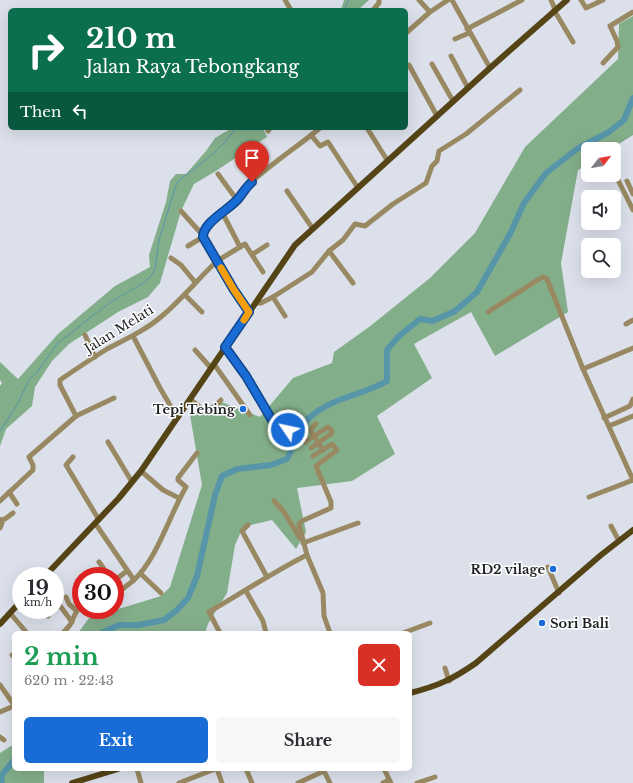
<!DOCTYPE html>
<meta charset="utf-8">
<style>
:root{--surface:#fff;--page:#f7f7f7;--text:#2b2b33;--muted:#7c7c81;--accent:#196cd6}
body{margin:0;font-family:"Libre Baskerville",serif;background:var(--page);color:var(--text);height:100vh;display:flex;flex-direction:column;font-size:15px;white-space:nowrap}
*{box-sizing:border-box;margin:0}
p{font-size:13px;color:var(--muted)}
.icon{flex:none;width:22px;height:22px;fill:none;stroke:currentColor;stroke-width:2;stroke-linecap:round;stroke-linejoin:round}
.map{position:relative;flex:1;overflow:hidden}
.sheet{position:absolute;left:12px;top:631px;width:400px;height:140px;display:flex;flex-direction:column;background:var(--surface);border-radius:6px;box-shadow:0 4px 16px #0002}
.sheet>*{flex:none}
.top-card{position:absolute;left:8px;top:8px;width:400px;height:122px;border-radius:6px;box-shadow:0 4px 16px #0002;background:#0b6e4f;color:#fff;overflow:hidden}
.needle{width:26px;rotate:59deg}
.controls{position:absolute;left:581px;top:142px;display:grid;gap:8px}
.controls a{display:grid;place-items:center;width:40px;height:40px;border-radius:6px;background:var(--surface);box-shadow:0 4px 16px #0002;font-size:20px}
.speed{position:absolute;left:12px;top:567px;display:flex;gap:8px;font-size:20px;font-weight:700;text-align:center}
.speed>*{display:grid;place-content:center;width:52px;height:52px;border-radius:50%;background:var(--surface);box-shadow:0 4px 16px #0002;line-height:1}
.speed small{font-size:10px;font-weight:400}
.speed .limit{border:6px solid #d22;background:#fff;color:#111}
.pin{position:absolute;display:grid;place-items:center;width:34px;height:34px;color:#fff;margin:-41px -17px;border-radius:50% 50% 50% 0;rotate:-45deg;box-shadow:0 0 4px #0007}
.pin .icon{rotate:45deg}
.me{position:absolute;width:44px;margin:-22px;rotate:304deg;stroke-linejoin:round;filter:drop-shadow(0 0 3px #0008)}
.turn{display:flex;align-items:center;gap:14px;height:84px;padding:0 12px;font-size:18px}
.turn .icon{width:52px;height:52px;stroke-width:2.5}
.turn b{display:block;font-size:28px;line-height:34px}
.then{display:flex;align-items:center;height:38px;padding:0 12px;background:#0003;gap:8px;font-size:15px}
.round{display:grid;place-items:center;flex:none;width:42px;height:42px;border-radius:6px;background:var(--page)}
.overview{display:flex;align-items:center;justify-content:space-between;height:68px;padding:0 12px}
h1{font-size:24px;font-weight:700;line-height:30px;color:#1e9e55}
.cta{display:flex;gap:8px;margin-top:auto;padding:8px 12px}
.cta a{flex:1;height:46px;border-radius:6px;background:var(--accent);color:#fff;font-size:16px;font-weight:700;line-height:46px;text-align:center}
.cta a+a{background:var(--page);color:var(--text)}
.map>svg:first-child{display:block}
</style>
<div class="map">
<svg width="633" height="783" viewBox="0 0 633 783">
<rect width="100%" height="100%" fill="#dbe0eb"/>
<g fill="#83ae8a">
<path d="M344,0H369L358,10H341Z"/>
<path d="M633,16V135L611,149H588V164L578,170L561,263L568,312L495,356L471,312L414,344L432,378L377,416L395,454L352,481L297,488L306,532L296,549L272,520L243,527L235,545L227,593L208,624L205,633H78L89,618L161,596L170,587L202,485L190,415L219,401L260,417L293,378L332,363L334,352L369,327L430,278L475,233L525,147L618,59L619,24Z"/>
<path d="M232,128H263L267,137L216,171L194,184L181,211L160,283L148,297L118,312L69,344L52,361L35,387L32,406L6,429L0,446V386L2,383L0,380V362L18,379L58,334L115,286L150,267L149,255L166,202L170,181L176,174H186L206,151L215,138Z"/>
<path d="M14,744V769H44V783H0V753Z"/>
</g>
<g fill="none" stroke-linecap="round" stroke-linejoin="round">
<g stroke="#5795a9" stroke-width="1">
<path d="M344,10L349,0"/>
<path d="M0,431L17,405L29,380L38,371L57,344L100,310L114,300L142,284L150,277L155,269L159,240L177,182L213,154L225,142L236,128"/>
</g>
<g stroke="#5795a9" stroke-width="6">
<path d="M101,633L119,625H138L164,620L177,610L188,598L197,576L215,495L222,476L237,469L271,465L287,459C292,450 299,428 305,422C328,397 360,397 387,381V350L399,336L420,319L433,321L455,311L477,292L511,232L524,203L546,173L577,149L609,132L624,120L633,98"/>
<path d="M2,783L1,776L14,760"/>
</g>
<g stroke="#998962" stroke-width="5">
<path d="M285,0L291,10"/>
<path d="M419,0L430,12"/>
<path d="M452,0L490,68"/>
<path d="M551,0L555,9"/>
<path d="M581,0L586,8L603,0"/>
<path d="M373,10L379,3V0"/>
<path d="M554,10L573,42"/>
<path d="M467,29L522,0"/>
<path d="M406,33L430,12L448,0"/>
<path d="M455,39L469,33"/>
<path d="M451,56L468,88"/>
<path d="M603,63L618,47L617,41L610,26L633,12"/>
<path d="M432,64L453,101"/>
<path d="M409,65L437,116"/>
<path d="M367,128L387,160"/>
<path d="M268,131L270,128"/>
<path d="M311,135L320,146L328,142L358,188"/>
<path d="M218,174L237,200"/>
<path d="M618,180L633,210"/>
<path d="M627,181L633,194"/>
<path d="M287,191L313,229"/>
<path d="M181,211L199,231L203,233"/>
<path d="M222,212L240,247"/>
<path d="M188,246L203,237"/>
<path d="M329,251L353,283"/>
<path d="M253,254L267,245"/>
<path d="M171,258L181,265L195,282"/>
<path d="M185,295L202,312"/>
<path d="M273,297L285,316"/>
<path d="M255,303H261L273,297L312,272L329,251L343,240L355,224L365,226L393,204L426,183L432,166L437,161L439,151L466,134L520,90"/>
<path d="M249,312L234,290L217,261L245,244L263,272"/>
<path d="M488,312L539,279L543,277L547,279L583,369L633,480"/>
<path d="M626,324L633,320"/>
<path d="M85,335L95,357"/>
<path d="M133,336L160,388L177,417"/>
<path d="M225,347L246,376L272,420L288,430"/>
<path d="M195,350L211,368"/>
<path d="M214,364L250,415"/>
<path d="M583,369L633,348"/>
<path d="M190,399L206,412L213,409L221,400"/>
<path d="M76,416L114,398"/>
<path d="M604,418L630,406L633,399"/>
<path d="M278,424L285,411"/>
<path d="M316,424L310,430L323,450"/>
<path d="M609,426L633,416"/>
<path d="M108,442L132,482"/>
<path d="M305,442L328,427L332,431V433L311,448"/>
<path d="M313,456L332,444L337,450L316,466L331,502V508L302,521L299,524L307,555L323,593L324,616L330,633"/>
<path d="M73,457L66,465L99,520"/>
<path d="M141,471L163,490L179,498"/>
<path d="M9,492L17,504"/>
<path d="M589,497L633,480"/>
<path d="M0,501L33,470V465L29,457L76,416L60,385V380C76,369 91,359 107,349C126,339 146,330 162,316C182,299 198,279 217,261L203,237C203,223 228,208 237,200C241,196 242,191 246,187C269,165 296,148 320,128"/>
<path d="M274,501L284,512L300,538"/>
<path d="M0,520L5,519L13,513"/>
<path d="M0,520L2,523L0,528"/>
<path d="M95,523L134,580L115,595"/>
<path d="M248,525L242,531L267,577"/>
<path d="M611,526L619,541"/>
<path d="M303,543L358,523"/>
<path d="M99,562L109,576"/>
<path d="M548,567L559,593"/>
<path d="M141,574L161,593"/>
<path d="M81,579V580"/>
<path d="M115,580L127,571"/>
<path d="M134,580C158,557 169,516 186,487L178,480V478L197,453"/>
<path d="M246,591L263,621L266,633"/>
<path d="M66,597L69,604L77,611"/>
<path d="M55,599L72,622"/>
<path d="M43,610L48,616"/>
<path d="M10,613L27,633"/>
<path d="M63,633L70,625L78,608L81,605"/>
<path d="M220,633L209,612C242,593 273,572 307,555"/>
<path d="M403,633L430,623"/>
<path d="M12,655L14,657"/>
<path d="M445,668L449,681"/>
<path d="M0,685L14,705"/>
<path d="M0,712L14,706"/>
<path d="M0,737L4,740"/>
<path d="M137,769L141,783"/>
<path d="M217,769L222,783"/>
<path d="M246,769L252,783"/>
<path d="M384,769L391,783"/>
<path d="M179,783L215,769"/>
<path d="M298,783L324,771L330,783"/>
<path d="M383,783L389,780"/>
<path d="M417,783L435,777"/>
</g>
<g stroke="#554416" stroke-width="6">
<path d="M45,576L119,498L141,471L295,245L490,68L567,0"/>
<path d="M0,624L21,601"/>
<path d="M410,693C438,686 453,679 476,663L601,555L633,530"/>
<path d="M72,783L118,769"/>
</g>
</g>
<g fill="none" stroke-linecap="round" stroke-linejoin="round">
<defs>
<path id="route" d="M252,182C246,187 243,193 238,199C230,209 203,222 203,237L234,290L249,312L225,347L246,376L272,420L288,430"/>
</defs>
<use href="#route" stroke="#10468b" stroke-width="10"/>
<use href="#route" stroke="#196cd6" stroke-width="7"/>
<path stroke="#f59e0b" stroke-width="7" d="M221,268L234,290L249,312L244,320"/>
</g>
<g fill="#196cd6" stroke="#fff" stroke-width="1.5">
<circle cx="243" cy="409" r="4"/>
<circle cx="553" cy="569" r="4"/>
<circle cx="542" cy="623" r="4"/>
</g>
<g text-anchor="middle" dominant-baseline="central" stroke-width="3" stroke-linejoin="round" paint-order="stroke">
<g font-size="13" fill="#1f2024" stroke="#fff">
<text transform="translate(119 329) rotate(-32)">Jalan Melati</text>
</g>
<g font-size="13" font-weight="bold" fill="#1f2024" stroke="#fff" text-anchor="end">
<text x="235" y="409">Tepi Tebing</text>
<text x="545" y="569">RD2 vilage</text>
<text x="550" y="623" text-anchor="start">Sori Bali</text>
</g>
</g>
</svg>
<div class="controls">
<a><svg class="needle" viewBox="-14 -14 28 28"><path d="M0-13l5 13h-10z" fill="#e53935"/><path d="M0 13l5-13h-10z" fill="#7c7c81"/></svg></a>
<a><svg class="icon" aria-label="sound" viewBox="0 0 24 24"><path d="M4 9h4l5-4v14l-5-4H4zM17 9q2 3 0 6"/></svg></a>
<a><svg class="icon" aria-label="search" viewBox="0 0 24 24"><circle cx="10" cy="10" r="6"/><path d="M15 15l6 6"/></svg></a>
</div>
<div class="speed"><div>19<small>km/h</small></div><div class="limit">30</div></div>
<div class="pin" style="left:252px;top:182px;background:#d93025"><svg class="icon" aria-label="arrive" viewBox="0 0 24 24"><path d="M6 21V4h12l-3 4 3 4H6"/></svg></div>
<svg class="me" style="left:288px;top:430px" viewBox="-20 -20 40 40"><circle r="17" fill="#196cd6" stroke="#fff" stroke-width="3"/><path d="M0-11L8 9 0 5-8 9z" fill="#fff"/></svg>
<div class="top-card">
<div class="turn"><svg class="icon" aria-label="right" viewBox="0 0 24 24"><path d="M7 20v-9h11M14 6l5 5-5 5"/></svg><div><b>210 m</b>Jalan Raya Tebongkang</div></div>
<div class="then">Then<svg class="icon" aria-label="left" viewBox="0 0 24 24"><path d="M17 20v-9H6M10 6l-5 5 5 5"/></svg></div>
</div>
<section class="sheet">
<div class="overview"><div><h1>2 min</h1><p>620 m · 22:43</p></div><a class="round" style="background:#d93025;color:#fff"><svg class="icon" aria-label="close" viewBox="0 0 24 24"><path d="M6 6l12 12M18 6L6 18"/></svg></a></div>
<div class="cta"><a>Exit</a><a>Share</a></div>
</section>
</div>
